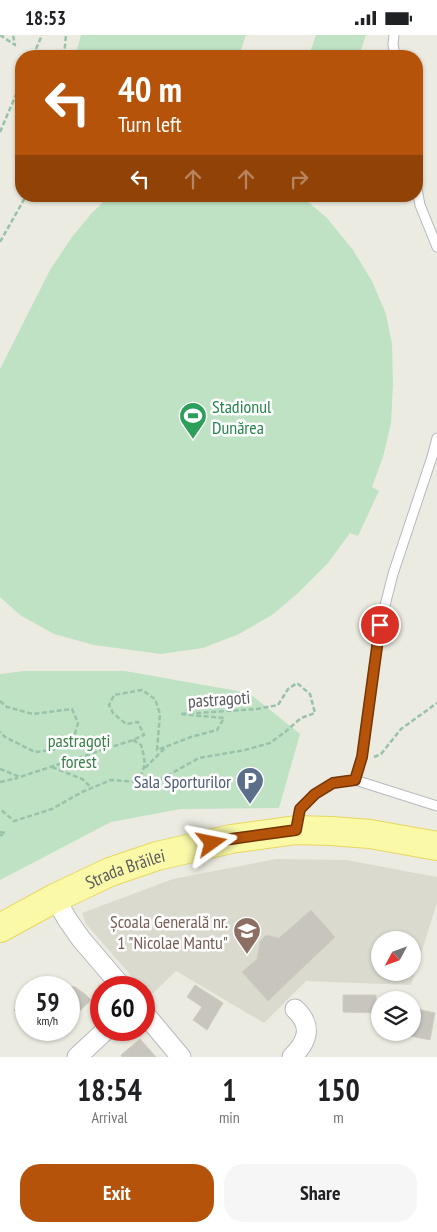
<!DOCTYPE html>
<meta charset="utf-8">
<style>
:root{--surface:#fff;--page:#f6f6f6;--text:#202124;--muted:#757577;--accent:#b45309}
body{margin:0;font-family:"PT Sans Narrow",sans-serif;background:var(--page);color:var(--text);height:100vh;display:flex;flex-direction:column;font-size:19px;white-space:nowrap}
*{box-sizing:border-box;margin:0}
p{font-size:16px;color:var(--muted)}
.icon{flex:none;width:28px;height:28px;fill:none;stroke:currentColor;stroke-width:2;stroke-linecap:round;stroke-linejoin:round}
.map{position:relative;height:1022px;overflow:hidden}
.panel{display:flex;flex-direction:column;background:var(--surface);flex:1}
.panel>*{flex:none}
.top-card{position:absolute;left:15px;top:15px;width:408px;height:152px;border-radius:20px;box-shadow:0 1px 4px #0004;background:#b45309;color:#fff;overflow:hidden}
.needle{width:32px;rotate:229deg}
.controls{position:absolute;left:371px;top:896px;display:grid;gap:10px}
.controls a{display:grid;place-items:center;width:50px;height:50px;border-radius:50%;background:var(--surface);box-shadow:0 1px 4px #0004;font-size:25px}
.speed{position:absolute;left:15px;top:941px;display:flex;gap:10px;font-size:25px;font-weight:700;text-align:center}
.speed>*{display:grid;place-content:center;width:65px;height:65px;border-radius:50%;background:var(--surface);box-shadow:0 1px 4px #0004;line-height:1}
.speed small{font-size:12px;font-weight:400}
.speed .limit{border:8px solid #d22;background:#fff;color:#111}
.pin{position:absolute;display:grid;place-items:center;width:42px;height:42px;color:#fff;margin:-21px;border:2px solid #fff;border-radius:50%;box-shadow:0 1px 5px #0007}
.me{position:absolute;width:55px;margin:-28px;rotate:78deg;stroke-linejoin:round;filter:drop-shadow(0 0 4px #0008)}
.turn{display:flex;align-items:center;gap:18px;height:105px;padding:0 20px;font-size:22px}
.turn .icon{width:65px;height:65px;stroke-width:2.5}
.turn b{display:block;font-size:35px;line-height:42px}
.lanes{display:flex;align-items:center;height:48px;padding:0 20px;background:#0003;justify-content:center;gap:25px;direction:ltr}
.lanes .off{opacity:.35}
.eta{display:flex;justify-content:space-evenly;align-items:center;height:85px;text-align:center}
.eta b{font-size:30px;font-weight:800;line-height:35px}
.action{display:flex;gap:10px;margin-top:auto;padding:10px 20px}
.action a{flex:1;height:58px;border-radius:20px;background:var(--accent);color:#fff;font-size:20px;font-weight:800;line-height:58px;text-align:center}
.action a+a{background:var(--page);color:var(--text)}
.status{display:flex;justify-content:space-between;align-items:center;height:35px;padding:0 25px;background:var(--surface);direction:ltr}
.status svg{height:14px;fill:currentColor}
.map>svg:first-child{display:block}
</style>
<div class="status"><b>18:53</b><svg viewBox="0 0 49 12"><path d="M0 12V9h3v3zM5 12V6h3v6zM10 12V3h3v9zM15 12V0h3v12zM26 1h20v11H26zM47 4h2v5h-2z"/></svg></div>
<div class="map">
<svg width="437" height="1022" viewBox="0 0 437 1022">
<rect width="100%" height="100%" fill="#ecebe1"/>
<path fill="#dbdacf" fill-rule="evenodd" d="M276,824L346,825L437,842V868L411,950L306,946L264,988L176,936L149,962L144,956V952H141L86,889L82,878L173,844ZM380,905H412V938H380Z"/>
<g fill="#bfe2c4">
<path d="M81,0H246L239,21H75Z"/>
<path d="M316,0H366L359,21H309Z"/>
<path d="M109,161H301L327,183L353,215L372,246L386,279L392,309L393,350L391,388L383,422L372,452L379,456L358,501L350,498L328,528L298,558L272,580L239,599L203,613L161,619L94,610L54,599L20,580L0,562V334L50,235L72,202L91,179Z"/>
<path d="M24,636H125L249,658L300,699L279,773L181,774L111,787L0,845V639Z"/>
</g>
<g fill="#c7c5be" stroke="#d0cdc0">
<path d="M311,875L335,902L268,966L242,937L257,924L260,906L266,900L279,903Z"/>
<path d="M195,950L223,968L207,995L193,985L202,972L187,962Z"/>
<path d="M67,951L75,952L85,959L91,965L69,986V952H59Z"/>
<path d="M343,960H376V978L343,977Z"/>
<path d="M26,964V989L14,975Z"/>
<path d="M412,973L435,978L430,1005L400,999V998H412Z"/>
<path d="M140,1004L156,1022H122L121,1020Z"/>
</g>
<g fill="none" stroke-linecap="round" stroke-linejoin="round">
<defs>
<g id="service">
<path d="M394,0L393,9L395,21"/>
<path d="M416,149L420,170L437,212"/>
<path d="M355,745L362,722L380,590L393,539L432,422L437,403"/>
<path d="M296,793L300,774L315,759L333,748L355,745L437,771"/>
</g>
<g id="minor">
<path d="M55,863L67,884L81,904L122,952"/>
<path d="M144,978L181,1022"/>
<path d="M77,1022L106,995"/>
<path d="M292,1022C308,1006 313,991 295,974"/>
</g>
<g id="primary">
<path id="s1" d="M0,893L55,863L110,837L157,821L231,804L296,795L331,796L370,799L437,811"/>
</g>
</defs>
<use href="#service" stroke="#b7b8bd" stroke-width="11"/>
<use href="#minor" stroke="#b7b8bd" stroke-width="21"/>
<use href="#primary" stroke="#e7d75e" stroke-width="30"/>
<g stroke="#99c2ab" stroke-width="2.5" stroke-dasharray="5 2.5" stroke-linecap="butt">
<path d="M0,0L15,10L13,0"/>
<path d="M33,21L42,0"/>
<path d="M64,21L66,0"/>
<path d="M0,97L21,48"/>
<path d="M0,207L26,161"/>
<path d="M0,666L7,672L33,679L72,674L78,688L74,702L53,715L35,717L5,702L0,697"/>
<path d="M133,705L141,710C146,727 146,732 137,747"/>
<path d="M374,722L381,719L401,694L437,668"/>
<path d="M52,732L82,744L92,753"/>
<path d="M145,733L165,713"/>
<path d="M0,734L20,742L133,705L144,700L138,687L126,689L113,678L109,670L114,660L142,655L155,664L160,679L157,715L191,702L217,695L224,683L180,679L257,674L278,670L288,654L297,648L310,659L315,678L301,683L285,697L270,708L245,715L199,723L154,748L111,745L82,757L52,774L14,786L0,774"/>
<path d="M0,747L18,743"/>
<path d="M0,797L5,798L0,801"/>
</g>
<use href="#service" stroke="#fff" stroke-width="9"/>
<use href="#minor" stroke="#fff" stroke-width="19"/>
<use href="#primary" stroke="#f9f9a8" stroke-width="28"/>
</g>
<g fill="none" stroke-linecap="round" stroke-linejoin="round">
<defs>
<path id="route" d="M212,808L231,804L296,795L300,774L315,759L333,748L355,745L362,722L380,590"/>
</defs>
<use href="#route" stroke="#753606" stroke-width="12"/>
<use href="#route" stroke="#b45309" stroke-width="9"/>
</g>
<defs>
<symbol id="stadium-pin" viewBox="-11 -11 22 30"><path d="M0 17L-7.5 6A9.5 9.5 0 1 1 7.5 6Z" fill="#2e9e5b" stroke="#fff"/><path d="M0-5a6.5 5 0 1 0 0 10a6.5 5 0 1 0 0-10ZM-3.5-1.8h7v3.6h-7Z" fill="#fff"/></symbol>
<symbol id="parking-pin" viewBox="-11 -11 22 30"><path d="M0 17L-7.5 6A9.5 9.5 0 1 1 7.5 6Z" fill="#5c6f8a" stroke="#fff"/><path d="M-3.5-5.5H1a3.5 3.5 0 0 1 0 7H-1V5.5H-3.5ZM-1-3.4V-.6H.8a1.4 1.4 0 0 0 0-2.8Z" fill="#fff"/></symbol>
<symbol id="school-pin" viewBox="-11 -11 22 30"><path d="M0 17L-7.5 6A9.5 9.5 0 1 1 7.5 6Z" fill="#8d6e63" stroke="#fff"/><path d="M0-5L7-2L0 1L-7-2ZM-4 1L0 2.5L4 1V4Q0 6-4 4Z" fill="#fff"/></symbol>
</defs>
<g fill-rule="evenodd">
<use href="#stadium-pin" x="177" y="365" width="32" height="43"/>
<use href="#parking-pin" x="234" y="730" width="32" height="43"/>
<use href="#school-pin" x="231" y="880" width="32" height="43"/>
</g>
<g text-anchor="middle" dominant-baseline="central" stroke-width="5" stroke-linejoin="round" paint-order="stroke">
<g font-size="18" fill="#27864d" stroke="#fff" text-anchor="start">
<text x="212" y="371">Stadionul<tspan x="212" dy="21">Dunărea</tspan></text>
</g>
<g font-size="18" fill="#5a5c61" stroke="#fff">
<text transform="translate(219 664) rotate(-4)">pastragoti</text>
<text stroke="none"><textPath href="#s1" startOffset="139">Strada Brăilei</textPath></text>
</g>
<g font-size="18" fill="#398048" stroke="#fff">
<text x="79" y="705">pastragoți<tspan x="79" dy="21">forest</tspan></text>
</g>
<g font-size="18" fill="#4e5e75" stroke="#fff" text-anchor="end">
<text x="231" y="746">Sala Sporturilor</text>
</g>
<g font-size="18" fill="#785e54" stroke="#fff" text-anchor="end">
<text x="228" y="886">Școala Generală nr.<tspan x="228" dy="21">1 "Nicolae Mantu"</tspan></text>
</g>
</g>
</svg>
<div class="controls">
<a><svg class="needle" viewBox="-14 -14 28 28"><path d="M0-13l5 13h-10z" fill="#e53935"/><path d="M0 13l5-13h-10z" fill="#757577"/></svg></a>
<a><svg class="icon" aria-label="layers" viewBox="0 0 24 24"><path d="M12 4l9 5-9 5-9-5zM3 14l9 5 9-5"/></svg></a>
</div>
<div class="speed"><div>59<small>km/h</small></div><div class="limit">60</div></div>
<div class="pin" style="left:380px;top:590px;background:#d93025"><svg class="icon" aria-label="arrive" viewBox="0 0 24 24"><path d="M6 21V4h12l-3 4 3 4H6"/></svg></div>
<svg class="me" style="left:212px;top:808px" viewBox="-20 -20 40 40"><path d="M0-17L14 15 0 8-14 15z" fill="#b45309" stroke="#fff" stroke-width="4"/></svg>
<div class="top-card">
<div class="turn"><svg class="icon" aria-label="left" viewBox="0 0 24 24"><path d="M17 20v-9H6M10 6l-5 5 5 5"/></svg><div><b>40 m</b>Turn left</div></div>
<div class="lanes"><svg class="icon" aria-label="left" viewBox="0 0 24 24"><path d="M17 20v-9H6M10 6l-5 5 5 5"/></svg><svg class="icon off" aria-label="ahead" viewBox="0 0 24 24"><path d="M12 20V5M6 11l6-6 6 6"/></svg><svg class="icon off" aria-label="ahead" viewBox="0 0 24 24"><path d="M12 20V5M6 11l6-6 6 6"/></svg><svg class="icon off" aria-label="right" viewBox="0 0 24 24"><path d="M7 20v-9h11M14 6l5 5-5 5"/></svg></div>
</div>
</div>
<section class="panel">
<div class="eta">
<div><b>18:54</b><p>Arrival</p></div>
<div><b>1</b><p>min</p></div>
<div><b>150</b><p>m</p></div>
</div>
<div class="action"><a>Exit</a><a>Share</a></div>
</section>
